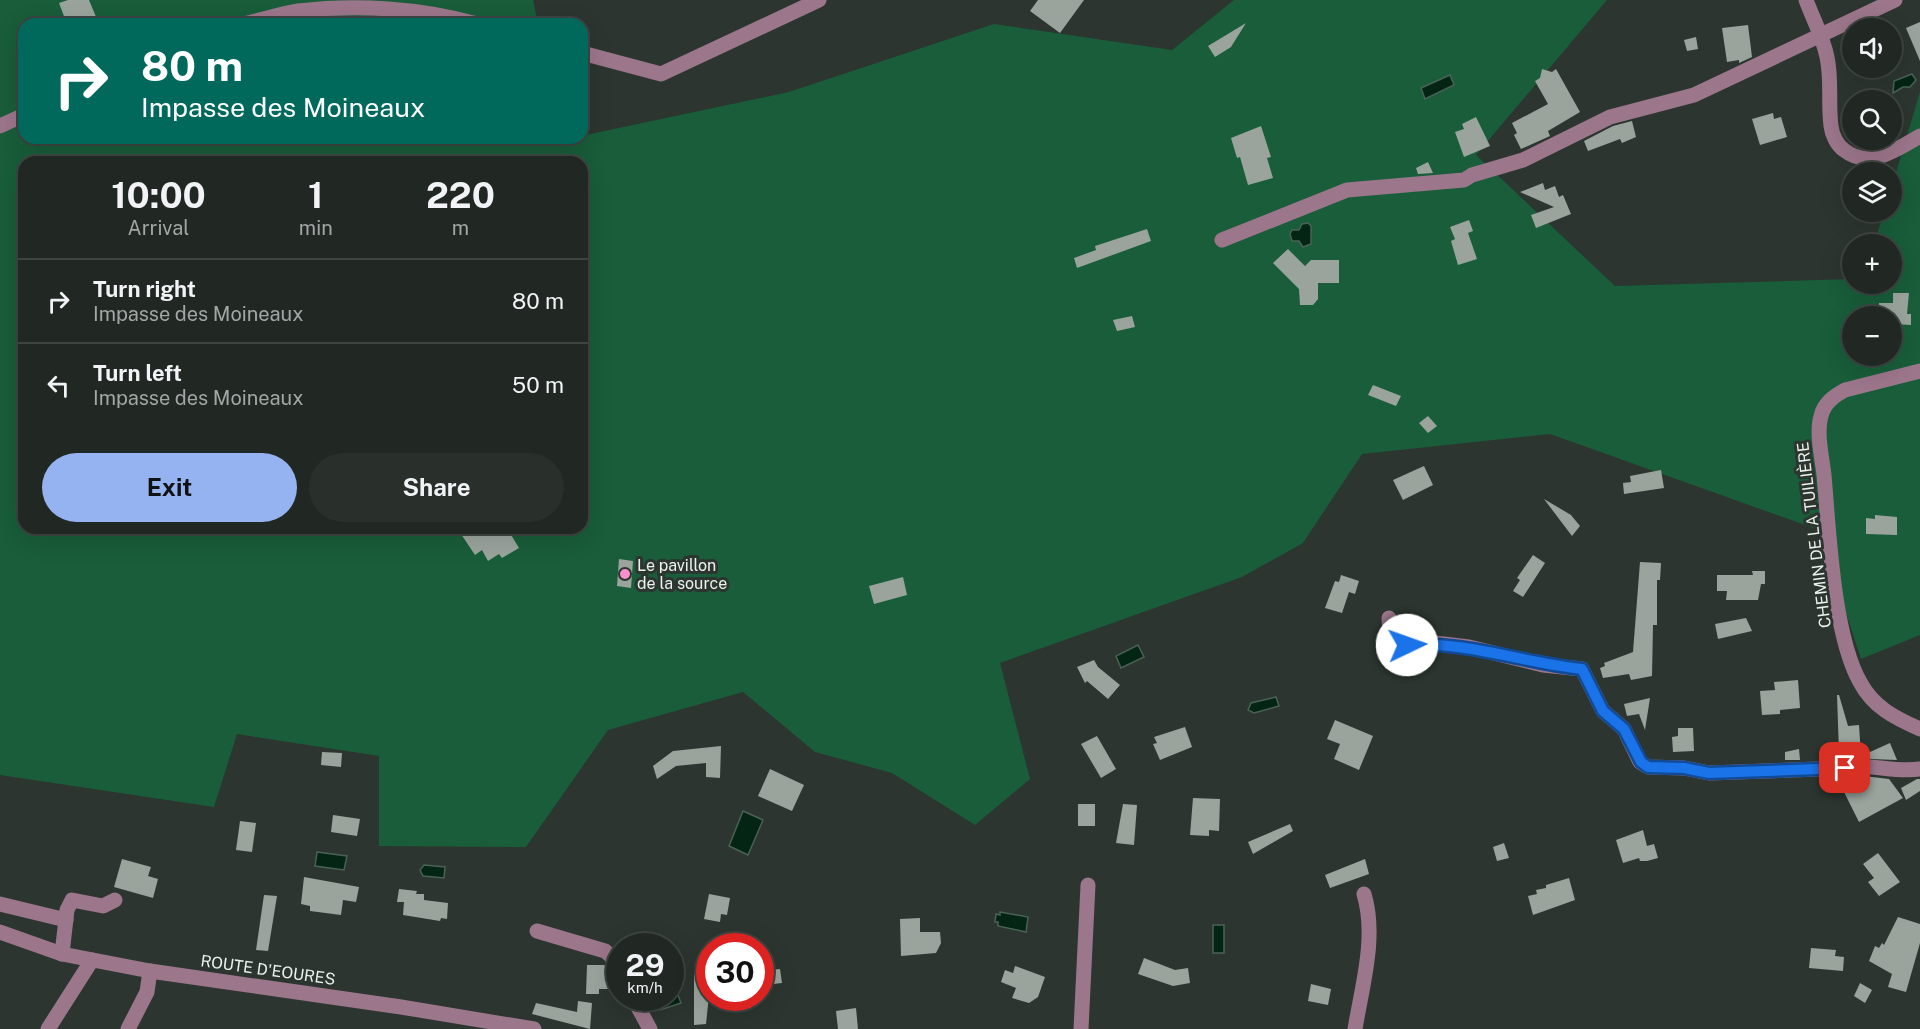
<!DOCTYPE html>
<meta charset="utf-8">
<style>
:root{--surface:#212823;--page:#29302b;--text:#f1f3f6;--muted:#a2a6a6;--line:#3e4441;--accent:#95b2f1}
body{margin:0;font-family:"Public Sans",sans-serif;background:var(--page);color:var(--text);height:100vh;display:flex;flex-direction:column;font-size:22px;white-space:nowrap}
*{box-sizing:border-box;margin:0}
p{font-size:20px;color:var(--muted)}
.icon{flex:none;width:33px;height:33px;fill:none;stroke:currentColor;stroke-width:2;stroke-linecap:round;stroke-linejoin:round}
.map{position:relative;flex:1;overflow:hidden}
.panel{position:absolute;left:18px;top:156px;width:570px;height:378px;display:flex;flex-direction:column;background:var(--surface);border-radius:18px;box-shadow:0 6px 24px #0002,0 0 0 2px var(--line)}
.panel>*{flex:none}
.guide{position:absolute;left:18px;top:18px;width:570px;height:126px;border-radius:18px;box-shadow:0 6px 24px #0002,0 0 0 2px var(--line);background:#00695c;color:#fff;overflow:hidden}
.tools{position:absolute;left:1842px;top:18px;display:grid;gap:12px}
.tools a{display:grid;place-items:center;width:60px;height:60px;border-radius:50%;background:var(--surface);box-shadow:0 6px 24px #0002,0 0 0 2px var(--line);font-size:30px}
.speed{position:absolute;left:606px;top:933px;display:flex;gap:12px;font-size:30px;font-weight:700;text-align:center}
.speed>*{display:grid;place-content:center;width:78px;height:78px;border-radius:50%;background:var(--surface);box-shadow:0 6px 24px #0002,0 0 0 2px var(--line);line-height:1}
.speed small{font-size:15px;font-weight:400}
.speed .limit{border:9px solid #d22;background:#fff;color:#111}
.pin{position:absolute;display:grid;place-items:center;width:51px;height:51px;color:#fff;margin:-26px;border-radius:12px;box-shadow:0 3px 9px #0006}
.me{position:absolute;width:66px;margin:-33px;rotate:87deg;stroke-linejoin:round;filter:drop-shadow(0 0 4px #0008)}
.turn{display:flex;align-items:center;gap:21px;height:126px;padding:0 24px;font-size:27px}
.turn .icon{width:78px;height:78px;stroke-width:2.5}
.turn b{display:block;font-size:42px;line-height:51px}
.eta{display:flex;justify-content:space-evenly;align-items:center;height:102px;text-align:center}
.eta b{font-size:36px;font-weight:700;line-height:42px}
.button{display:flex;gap:12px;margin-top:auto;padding:12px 24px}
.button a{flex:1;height:69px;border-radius:36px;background:var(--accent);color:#111;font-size:24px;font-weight:700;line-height:69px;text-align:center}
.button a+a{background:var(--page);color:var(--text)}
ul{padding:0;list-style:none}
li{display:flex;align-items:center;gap:18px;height:84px;padding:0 24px;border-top:2px solid var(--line)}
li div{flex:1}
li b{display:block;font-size:22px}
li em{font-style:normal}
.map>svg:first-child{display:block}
</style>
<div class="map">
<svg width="1920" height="1029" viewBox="0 0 1920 1029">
<rect width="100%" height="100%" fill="#2c352f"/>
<path fill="#195d3a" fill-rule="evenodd" d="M0,0H533L538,24H24V138H561L562,140L789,92L994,24L1172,50L1234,0H1607L1476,155L1615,286L1852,279V284H1892V244H1874L1884,212H1892V186L1920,92V635L1861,659L1819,530L1550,434L1362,454L1303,543L1242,577L1000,663L1030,779L975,825L892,773L815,752L743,692L608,730L526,847L379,846V756L237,734L214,807L0,775ZM24,162H582V528H24ZM1852,316H1892V356H1852Z"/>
<g fill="#052514" stroke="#4a6255" stroke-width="1.5">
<path d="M1912,74L1916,80L1910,87H1903L1893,93L1894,81Z"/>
<path d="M1450,75L1454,85L1425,99L1421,88Z"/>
<path d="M1308,223L1311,226V244L1303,247L1299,241H1292L1290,234L1292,230H1299L1302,224Z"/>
<path d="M1138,645L1144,657L1121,668L1116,656Z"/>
<path d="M1276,697L1279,706L1254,713L1248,710L1251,703Z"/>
<path d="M743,811L763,820L748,855L729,846Z"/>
<path d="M317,852L347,856L344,870L315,866Z"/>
<path d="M424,865L445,867L444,878L423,876L420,870Z"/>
<path d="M1000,912L1028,917L1026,932L998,926V922H995L996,914L1000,915Z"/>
<rect x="1213" y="925" width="11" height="28"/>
<path d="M677,992L681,1003L660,1010L656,999L670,998L671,995Z"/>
</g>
<g fill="#9aa49d">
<path d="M68,0H89L99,24H67L59,3Z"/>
<path d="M1038,0H1084L1060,33L1030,11Z"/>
<path d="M1920,22V61L1906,28Z"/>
<path d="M1246,23L1231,47L1215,57L1208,46Z"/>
<path d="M1748,25L1752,57L1739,63V60L1727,62L1722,28Z"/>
<path d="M1696,37L1698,49L1687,51L1684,40Z"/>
<path d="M1542,69L1552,72L1556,69L1580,112L1548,131L1550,136L1521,149L1514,135L1517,133L1512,123L1548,104L1535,81L1540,78Z"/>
<path d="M1773,113L1774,119L1781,117L1787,137L1760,145L1752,119Z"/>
<path d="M1476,117L1490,146L1464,157L1455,132L1464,129L1462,124Z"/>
<path d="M1632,121L1636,137L1622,143L1620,139L1588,151L1584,141L1613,126Z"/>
<path d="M1261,126L1271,157L1267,158L1273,178L1248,185L1240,157L1237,158L1231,138Z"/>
<path d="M1428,162L1433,173L1418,174L1416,168Z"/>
<path d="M1543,183L1545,190L1555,186L1559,197L1563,195L1571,214L1536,228L1531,215L1554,207L1520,192Z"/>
<path d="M1469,220L1473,231L1468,233L1477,259L1458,265L1451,241L1455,239L1450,227Z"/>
<path d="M1147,229L1151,241L1077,268L1074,258L1096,250L1095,246Z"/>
<path d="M1288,249L1305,266L1311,260H1339V283H1318V299L1313,305H1300L1299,289L1273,263Z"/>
<path d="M1893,293H1909L1907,314H1911V325L1892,324V316H1874V313H1878L1879,303H1893Z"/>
<path d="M1132,316L1135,327L1117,331L1113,320Z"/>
<path d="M1373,385L1401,396L1396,406L1368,395Z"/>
<path d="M1428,416L1437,426L1428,433L1419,423Z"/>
<path d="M1424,466L1433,485L1403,500L1393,480Z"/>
<path d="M1661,470L1664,488L1624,494L1623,483L1631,482L1630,476Z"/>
<path d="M1544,499L1571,515L1580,526L1572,536Z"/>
<path d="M1875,515L1897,517V535L1866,534V518L1875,519Z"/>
<path d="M457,528H507L519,548L502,558L499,554L488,561L482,550L475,555Z"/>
<path d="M1533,555L1545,563L1523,597L1513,591L1520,580L1517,578Z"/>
<path d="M619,559L633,561L631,588L617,586Z"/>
<path d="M1640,562L1661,563L1660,580H1657V625H1653L1652,676L1631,680L1629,674L1603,678L1600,668L1605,666L1604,663L1633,652Z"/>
<path d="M1752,571H1765V584H1761L1758,600H1726L1727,591H1717V575H1753Z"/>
<path d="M1341,575L1359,581L1355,594L1349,592L1342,613L1325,608L1335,581L1339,582Z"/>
<path d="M903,577L907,595L874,604L869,586Z"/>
<path d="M1746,618L1752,631L1718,639L1715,624Z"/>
<path d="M1094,660L1098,667L1120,685L1108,699L1087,681L1085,683L1077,667Z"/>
<path d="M1798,680L1800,708L1780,710V714L1762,715L1760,691L1775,690L1774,682Z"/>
<path d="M1837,695H1839L1848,726L1859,725L1861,756L1890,743L1897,760L1843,758V753H1839Z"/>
<path d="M1650,698L1645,730L1639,714L1627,716L1624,704Z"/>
<path d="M1335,720L1373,736L1359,770L1334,759L1340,744L1327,739Z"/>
<path d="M1185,727L1192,747L1160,760L1153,744L1157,743L1154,737Z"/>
<path d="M1678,728H1693L1694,751L1673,752L1672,737L1678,736Z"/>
<path d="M1097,736L1116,769L1101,778L1081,744Z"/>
<path d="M721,746L720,778L706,777V763L676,766L657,779L653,766L673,751Z"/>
<path d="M1799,749L1800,760H1785V752Z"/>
<path d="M322,752L342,753L341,767L321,765Z"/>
<path d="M770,769L804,785L792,811L758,796Z"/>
<path d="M1864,776L1889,779L1903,798L1859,822L1838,780Z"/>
<path d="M1917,779H1920V791L1906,800L1901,788Z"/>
<path d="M1193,798L1220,799L1219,831L1209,830V836L1190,835Z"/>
<rect x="1078" y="804" width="17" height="22"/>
<path d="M1123,804L1137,805L1134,845L1116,843Z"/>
<path d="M333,815L360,819L357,836L331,832Z"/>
<path d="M240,821L256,823L252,852L236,850Z"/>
<path d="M1290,824L1293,831L1253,854L1248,842Z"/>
<path d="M1643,830L1647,846L1654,844L1658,858L1647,861H1640L1639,858L1623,863L1616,840Z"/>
<path d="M1504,843L1509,858L1497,861L1493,847Z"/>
<path d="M1878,853L1900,882L1879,896L1868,882L1874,878L1863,864Z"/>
<path d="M122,859L151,867L148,876L158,879L153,898L114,887Z"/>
<path d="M1365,859L1369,874L1330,888L1325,875Z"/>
<path d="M304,877L359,887L356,902L343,900L341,915L310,911V906L301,904Z"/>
<path d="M1569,878L1575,900L1533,915L1528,896L1537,894L1536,890L1546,888V885Z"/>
<path d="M399,889L417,891L416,894H424V900L448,903L447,919L441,918L440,921L403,915L404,902H397Z"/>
<path d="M709,894L730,898L727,915L721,914L720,922L704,919Z"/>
<path d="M264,895L277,896L268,951L256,950Z"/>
<path d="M1898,917L1920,924V943L1906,992L1888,987L1892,974L1869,961L1875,946L1879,948L1882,943L1884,945Z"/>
<path d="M920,918V932H940L941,943L936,953L901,956L900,919Z"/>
<path d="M1811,948L1836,950L1835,956L1844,957L1843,971L1809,968Z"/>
<path d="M1144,958L1175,970L1188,968L1190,983L1173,986L1138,974Z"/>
<path d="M587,965H605L613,978L612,989H599V994H586Z"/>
<path d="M1015,966L1045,977L1038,997L1029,1003L1012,998L1016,988L1001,982L1005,970L1013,973Z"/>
<path d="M780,969L782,983L764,985V983H760V971Z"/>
<path d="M694,974H710V986L706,1024L694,1025Z"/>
<path d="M1860,983L1872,990L1865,1003L1854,996Z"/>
<path d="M1311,984L1331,989L1328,1005L1308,1001Z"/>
<path d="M578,1001L592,1003L590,1029L532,1014L536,1003L577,1012Z"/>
<path d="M856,1008L858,1029H838L836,1011Z"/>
</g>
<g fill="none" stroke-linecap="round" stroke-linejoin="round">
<g stroke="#9c768b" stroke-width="15">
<path d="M1806,0C1813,19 1823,37 1827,57C1832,80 1828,103 1831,126C1832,135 1837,145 1844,150C1869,170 1897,149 1920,136"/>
<path d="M244,24C262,20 280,14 298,11C356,4 421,8 477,24"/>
<path d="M582,53L661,74L819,0"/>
<path d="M0,126L24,115"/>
<path d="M1222,240L1347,190L1464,180L1472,175L1523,160L1610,117L1694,95L1895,0"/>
<path d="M1920,371L1845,390C1834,396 1824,403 1821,416C1816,433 1822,457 1824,475C1829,531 1833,634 1860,682C1873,707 1895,718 1920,729"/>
<path d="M1389,618L1390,635L1407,645L1435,643L1469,647L1543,665L1582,669L1603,711L1624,729L1640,762L1648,767L1684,768L1709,773L1845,768C1871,763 1894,773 1920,769"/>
<path d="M0,904L66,920"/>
<path d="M537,931L605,951L611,956L620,972"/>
<path d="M0,932L62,954L150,971L401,1007L534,1029"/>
<path d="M62,954L67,910L72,900L103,906L115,900"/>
<path d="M633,998L650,1029"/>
<path d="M48,1029L92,960"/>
<path d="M128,1029L147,992L150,971"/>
<path d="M1081,1029L1088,885"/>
<path d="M1355,1029C1362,986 1377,937 1364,894"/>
</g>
</g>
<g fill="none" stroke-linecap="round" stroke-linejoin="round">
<defs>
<path id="route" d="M1407,645C1467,641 1523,663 1582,669L1603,711L1624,729L1641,762L1648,767L1684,768L1709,773L1845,768"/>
</defs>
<use href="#route" stroke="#114b97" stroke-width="15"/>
<use href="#route" stroke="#1a73e8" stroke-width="10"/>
</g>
<circle fill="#f790cd" stroke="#2c352f" stroke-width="2" cx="625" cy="574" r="6"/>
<g text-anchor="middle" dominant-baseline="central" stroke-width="6" stroke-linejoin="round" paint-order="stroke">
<g font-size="16" fill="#ebf1ed" stroke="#2c352f">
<text transform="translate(1814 535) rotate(-97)">CHEMIN DE LA TUILIÈRE</text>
<text transform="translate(268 970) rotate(8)">ROUTE D'EOURES</text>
</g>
<g font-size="16" fill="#ebf1ed" stroke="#2c352f" text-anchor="start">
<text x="637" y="565">Le pavillon<tspan x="637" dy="18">de la source</tspan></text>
</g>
</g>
</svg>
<div class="tools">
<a><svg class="icon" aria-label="sound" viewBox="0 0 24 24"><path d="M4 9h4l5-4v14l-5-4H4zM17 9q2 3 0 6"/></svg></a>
<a><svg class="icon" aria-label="search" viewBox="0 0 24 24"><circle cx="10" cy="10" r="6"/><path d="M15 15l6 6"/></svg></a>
<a><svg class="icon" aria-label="layers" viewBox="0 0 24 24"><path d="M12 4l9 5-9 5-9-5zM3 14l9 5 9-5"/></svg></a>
<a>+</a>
<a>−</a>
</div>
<div class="speed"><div>29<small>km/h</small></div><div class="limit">30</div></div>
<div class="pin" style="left:1845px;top:768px;background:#d93025"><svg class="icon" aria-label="arrive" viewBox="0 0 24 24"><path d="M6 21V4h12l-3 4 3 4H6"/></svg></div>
<svg class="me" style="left:1407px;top:645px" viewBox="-20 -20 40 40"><circle r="19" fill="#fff"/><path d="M0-13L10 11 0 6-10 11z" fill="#1a73e8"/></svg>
<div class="guide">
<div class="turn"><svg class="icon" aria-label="right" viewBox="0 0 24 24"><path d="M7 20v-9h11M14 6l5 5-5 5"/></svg><div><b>80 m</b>Impasse des Moineaux</div></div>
</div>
<section class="panel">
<div class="eta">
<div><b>10:00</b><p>Arrival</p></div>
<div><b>1</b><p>min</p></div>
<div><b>220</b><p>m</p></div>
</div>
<ul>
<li><svg class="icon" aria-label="right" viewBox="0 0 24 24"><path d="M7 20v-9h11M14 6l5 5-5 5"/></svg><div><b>Turn right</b><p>Impasse des Moineaux</p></div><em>80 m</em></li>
<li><svg class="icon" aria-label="left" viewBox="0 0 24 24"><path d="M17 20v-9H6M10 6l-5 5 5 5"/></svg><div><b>Turn left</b><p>Impasse des Moineaux</p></div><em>50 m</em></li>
</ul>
<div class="button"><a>Exit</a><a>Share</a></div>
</section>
</div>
